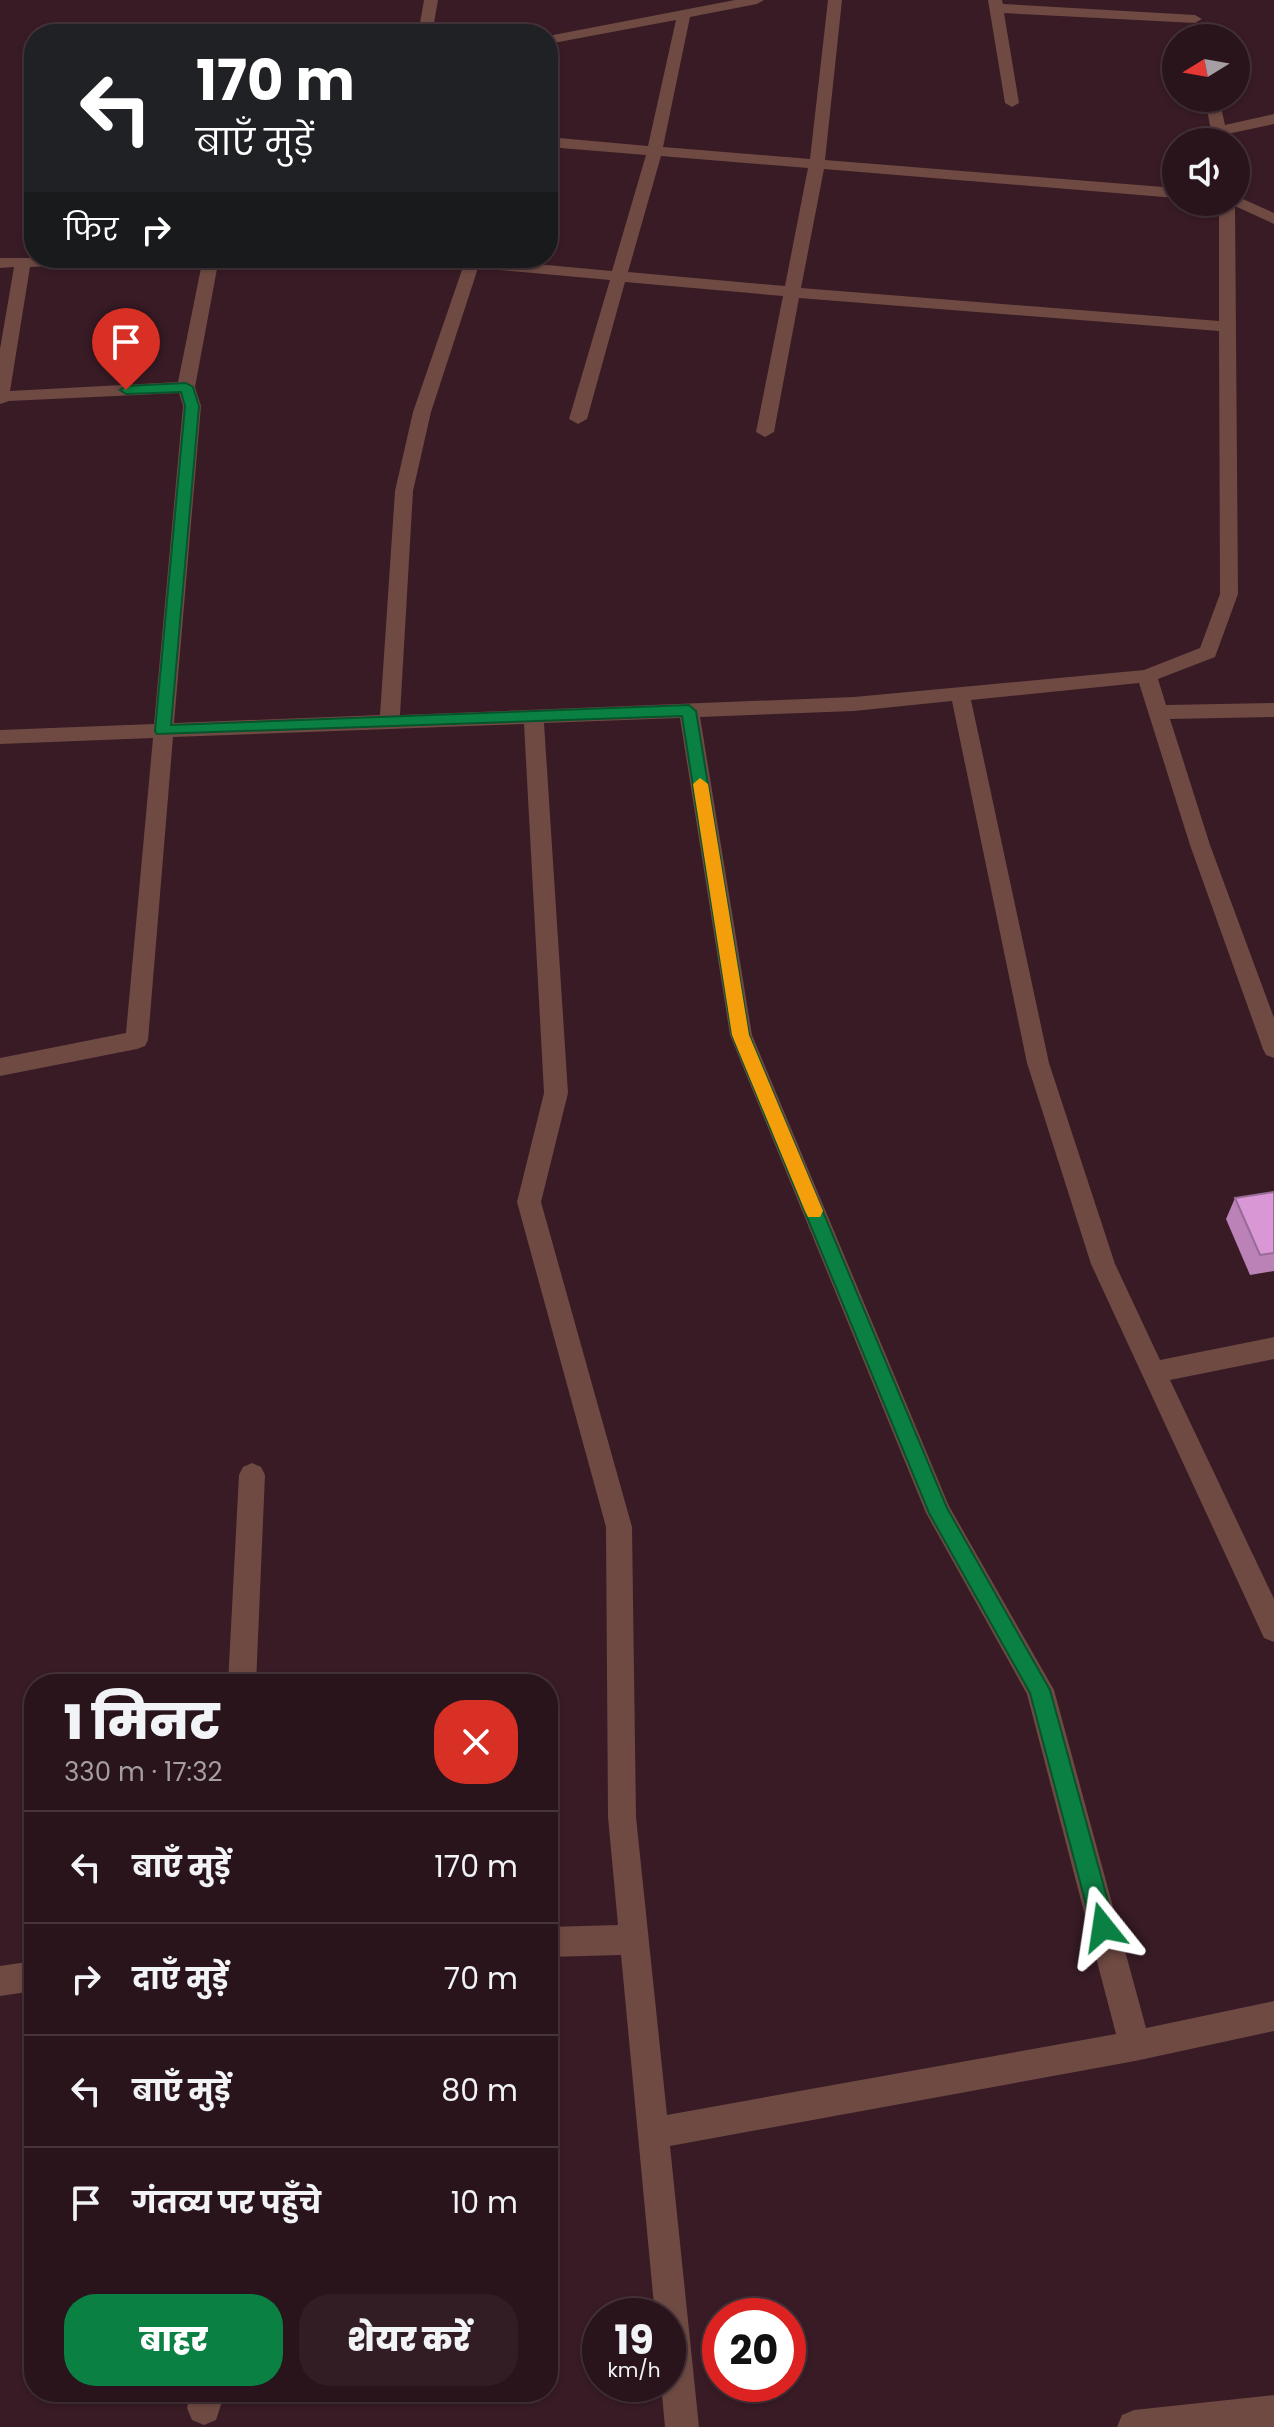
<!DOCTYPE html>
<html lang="hi">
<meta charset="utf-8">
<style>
:root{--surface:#2a141c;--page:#321d25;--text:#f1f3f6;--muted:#a59ea3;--line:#46333b;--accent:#0b8043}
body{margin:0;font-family:Poppins,"Noto Sans Devanagari",sans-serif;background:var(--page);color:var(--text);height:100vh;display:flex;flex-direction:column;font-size:30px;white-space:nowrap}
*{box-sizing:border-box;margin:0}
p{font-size:26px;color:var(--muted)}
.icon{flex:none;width:44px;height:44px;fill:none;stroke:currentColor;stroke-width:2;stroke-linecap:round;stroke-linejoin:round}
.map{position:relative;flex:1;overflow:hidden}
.sheet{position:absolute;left:24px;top:1674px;width:534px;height:728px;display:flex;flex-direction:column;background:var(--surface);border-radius:32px;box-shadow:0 2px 6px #0004,0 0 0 2px var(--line)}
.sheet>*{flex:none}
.hud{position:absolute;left:24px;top:24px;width:534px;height:244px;border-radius:32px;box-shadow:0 2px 6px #0004,0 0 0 2px var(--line);background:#202124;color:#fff;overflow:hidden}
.needle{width:52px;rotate:259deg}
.controls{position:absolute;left:1162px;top:24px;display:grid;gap:16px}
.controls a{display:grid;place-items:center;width:88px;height:88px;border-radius:50%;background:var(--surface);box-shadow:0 2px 6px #0004,0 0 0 2px var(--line);font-size:40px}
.speed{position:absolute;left:582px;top:2298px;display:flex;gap:16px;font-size:40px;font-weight:700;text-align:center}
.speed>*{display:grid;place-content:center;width:104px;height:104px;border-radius:50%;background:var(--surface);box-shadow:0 2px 6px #0004,0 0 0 2px var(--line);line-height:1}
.speed small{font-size:20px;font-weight:400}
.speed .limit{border:12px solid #d22;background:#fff;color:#111}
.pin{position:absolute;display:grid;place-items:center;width:68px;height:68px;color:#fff;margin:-82px -34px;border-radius:50% 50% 50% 0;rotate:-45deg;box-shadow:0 0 8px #0007}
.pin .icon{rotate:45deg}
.me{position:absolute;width:88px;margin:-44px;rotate:345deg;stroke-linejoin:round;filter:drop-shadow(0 0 6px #0008)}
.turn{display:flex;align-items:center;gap:28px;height:168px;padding:0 40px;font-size:36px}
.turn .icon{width:104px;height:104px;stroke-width:2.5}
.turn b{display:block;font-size:56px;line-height:68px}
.then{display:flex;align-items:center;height:76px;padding:0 40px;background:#0003;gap:16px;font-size:30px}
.round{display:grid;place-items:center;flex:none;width:84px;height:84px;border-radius:32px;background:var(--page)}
.headline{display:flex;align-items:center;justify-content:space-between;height:136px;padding:0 40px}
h1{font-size:48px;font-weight:800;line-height:60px}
.action{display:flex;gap:16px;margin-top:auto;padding:16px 40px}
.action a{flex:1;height:92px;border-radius:32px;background:var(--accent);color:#fff;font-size:32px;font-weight:800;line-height:92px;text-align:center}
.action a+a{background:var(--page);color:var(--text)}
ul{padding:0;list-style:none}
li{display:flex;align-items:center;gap:24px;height:112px;padding:0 40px;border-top:2px solid var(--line)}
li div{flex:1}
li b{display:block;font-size:30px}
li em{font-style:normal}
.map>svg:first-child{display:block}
</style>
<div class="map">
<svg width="1274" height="2427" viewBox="0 0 1274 2427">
<rect width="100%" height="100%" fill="#381b25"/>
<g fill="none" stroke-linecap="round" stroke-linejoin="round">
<g fill="#6e4a42" fill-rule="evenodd">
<path d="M424,0H438L432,34H418Z"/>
<path d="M735,0H764L757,4L690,17L663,147L810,159L828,0H842L825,160L1176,188V198L824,169L801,288L1219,321V202H1236V196L1274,213V224L1235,206L1238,594L1215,657L1158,679L1166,705L1274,703V717L1170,719L1210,845L1274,1018V1058L1266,1055L1263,1049L1190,845L1139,683L971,700L1049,1063L1115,1264L1160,1360L1274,1337V1359L1170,1380L1274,1599V1642L1264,1638L1091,1264L1027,1063L952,701L854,711L700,717L752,1035L949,1506L1054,1690L1146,2028L1274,2001V2031L1135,2061L670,2146L699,2427H665L661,2384H668V2316H655L621,1955L548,1957V1927L618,1925L608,1817L606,1527L517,1202L544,1093L524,724L173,737L148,1040L145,1046L137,1049L0,1076V1058L126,1033L153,738L0,744V730L154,724L183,406L179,393L9,401L0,404V349L14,267L0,268V258H133L125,263L30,267L10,391L178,382L203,258H219L195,387L201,406L174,723L380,715L395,491L413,412L463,267L417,263L409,258H471L612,271L646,155L548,147V137L648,146L676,20L548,44V36ZM661,156L808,168L785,286L628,272ZM478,268L610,280L569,419L578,424L587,419L625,282L783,296L756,432L765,437L774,432L799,298L1219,331L1220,594L1200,648L1144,670L854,697L400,715L413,491L431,412ZM680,718L730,1035L926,1513L1027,1694L1116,2034L667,2115L636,1817L632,1527L541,1202L568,1093L544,723Z"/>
<path d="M988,0H1002L1003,4L1195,15L1202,19L1195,23L1004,13L1019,103L1012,107L1005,103Z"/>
<path d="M1205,98H1219L1225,125L1274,114V124L1227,134L1229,142H1213Z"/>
<path d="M252,1463L261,1467L265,1475L256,1684H228L239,1475L243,1467Z"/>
<path d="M34,1961V1991L0,1996V1966Z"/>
<path d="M191,2392H225L216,2420L204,2425L192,2420L187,2408Z"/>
<path d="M1274,2395V2427H1117L1122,2415L1134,2410Z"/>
</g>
</g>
<path fill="#bb82b8" d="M1274,1192V1271L1250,1275L1226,1219L1235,1198Z"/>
<path fill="#d997d6" stroke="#986a96" stroke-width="2" d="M1274,1192V1253L1260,1255L1235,1198Z"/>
<path fill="#0b8043" stroke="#07532c" stroke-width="2" d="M186,383L193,387L199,406L171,725L689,705L696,711L749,1035L947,1508L1050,1690L1115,1927L1111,1935L1103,1939L1095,1935L1092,1927L1030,1693L929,1513L732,1035L682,716L157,734L155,731L185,406L181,392L126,394L120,390L126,386Z"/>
<path fill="#f59e0b" d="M700,778L708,784L749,1035L823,1211L820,1217H808L805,1211L732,1035L693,784Z"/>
</svg>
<div class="controls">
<a><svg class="needle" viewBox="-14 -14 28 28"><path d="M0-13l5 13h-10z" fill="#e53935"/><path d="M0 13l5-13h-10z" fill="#a59ea3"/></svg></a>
<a><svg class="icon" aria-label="sound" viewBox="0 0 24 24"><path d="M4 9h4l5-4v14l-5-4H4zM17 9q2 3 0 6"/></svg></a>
</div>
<div class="speed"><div>19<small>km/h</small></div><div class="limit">20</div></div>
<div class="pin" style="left:126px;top:390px;background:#d93025"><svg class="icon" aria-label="arrive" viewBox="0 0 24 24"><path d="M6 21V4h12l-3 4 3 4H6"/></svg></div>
<svg class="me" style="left:1103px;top:1927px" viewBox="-20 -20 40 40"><path d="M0-17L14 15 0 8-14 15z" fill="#0b8043" stroke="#fff" stroke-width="4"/></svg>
<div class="hud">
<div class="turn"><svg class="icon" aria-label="left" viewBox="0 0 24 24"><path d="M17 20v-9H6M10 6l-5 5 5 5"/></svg><div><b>170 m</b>बाएँ मुड़ें</div></div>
<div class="then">फिर<svg class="icon" aria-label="right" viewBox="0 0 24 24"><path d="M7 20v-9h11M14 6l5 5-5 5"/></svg></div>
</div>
<section class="sheet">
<div class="headline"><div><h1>1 मिनट</h1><p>330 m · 17:32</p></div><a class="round" style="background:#d93025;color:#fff"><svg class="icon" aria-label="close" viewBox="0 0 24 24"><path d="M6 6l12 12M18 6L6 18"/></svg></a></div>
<ul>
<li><svg class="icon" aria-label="left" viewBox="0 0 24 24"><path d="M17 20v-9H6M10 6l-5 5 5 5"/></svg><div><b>बाएँ मुड़ें</b></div><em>170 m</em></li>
<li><svg class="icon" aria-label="right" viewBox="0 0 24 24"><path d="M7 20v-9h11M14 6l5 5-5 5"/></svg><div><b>दाएँ मुड़ें</b></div><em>70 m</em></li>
<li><svg class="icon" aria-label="left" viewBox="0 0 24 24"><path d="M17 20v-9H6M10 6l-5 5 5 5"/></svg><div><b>बाएँ मुड़ें</b></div><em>80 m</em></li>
<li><svg class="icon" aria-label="arrive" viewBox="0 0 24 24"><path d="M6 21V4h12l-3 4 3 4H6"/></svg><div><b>गंतव्य पर पहुँचे</b></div><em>10 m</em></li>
</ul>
<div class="action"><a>बाहर</a><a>शेयर करें</a></div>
</section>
</div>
